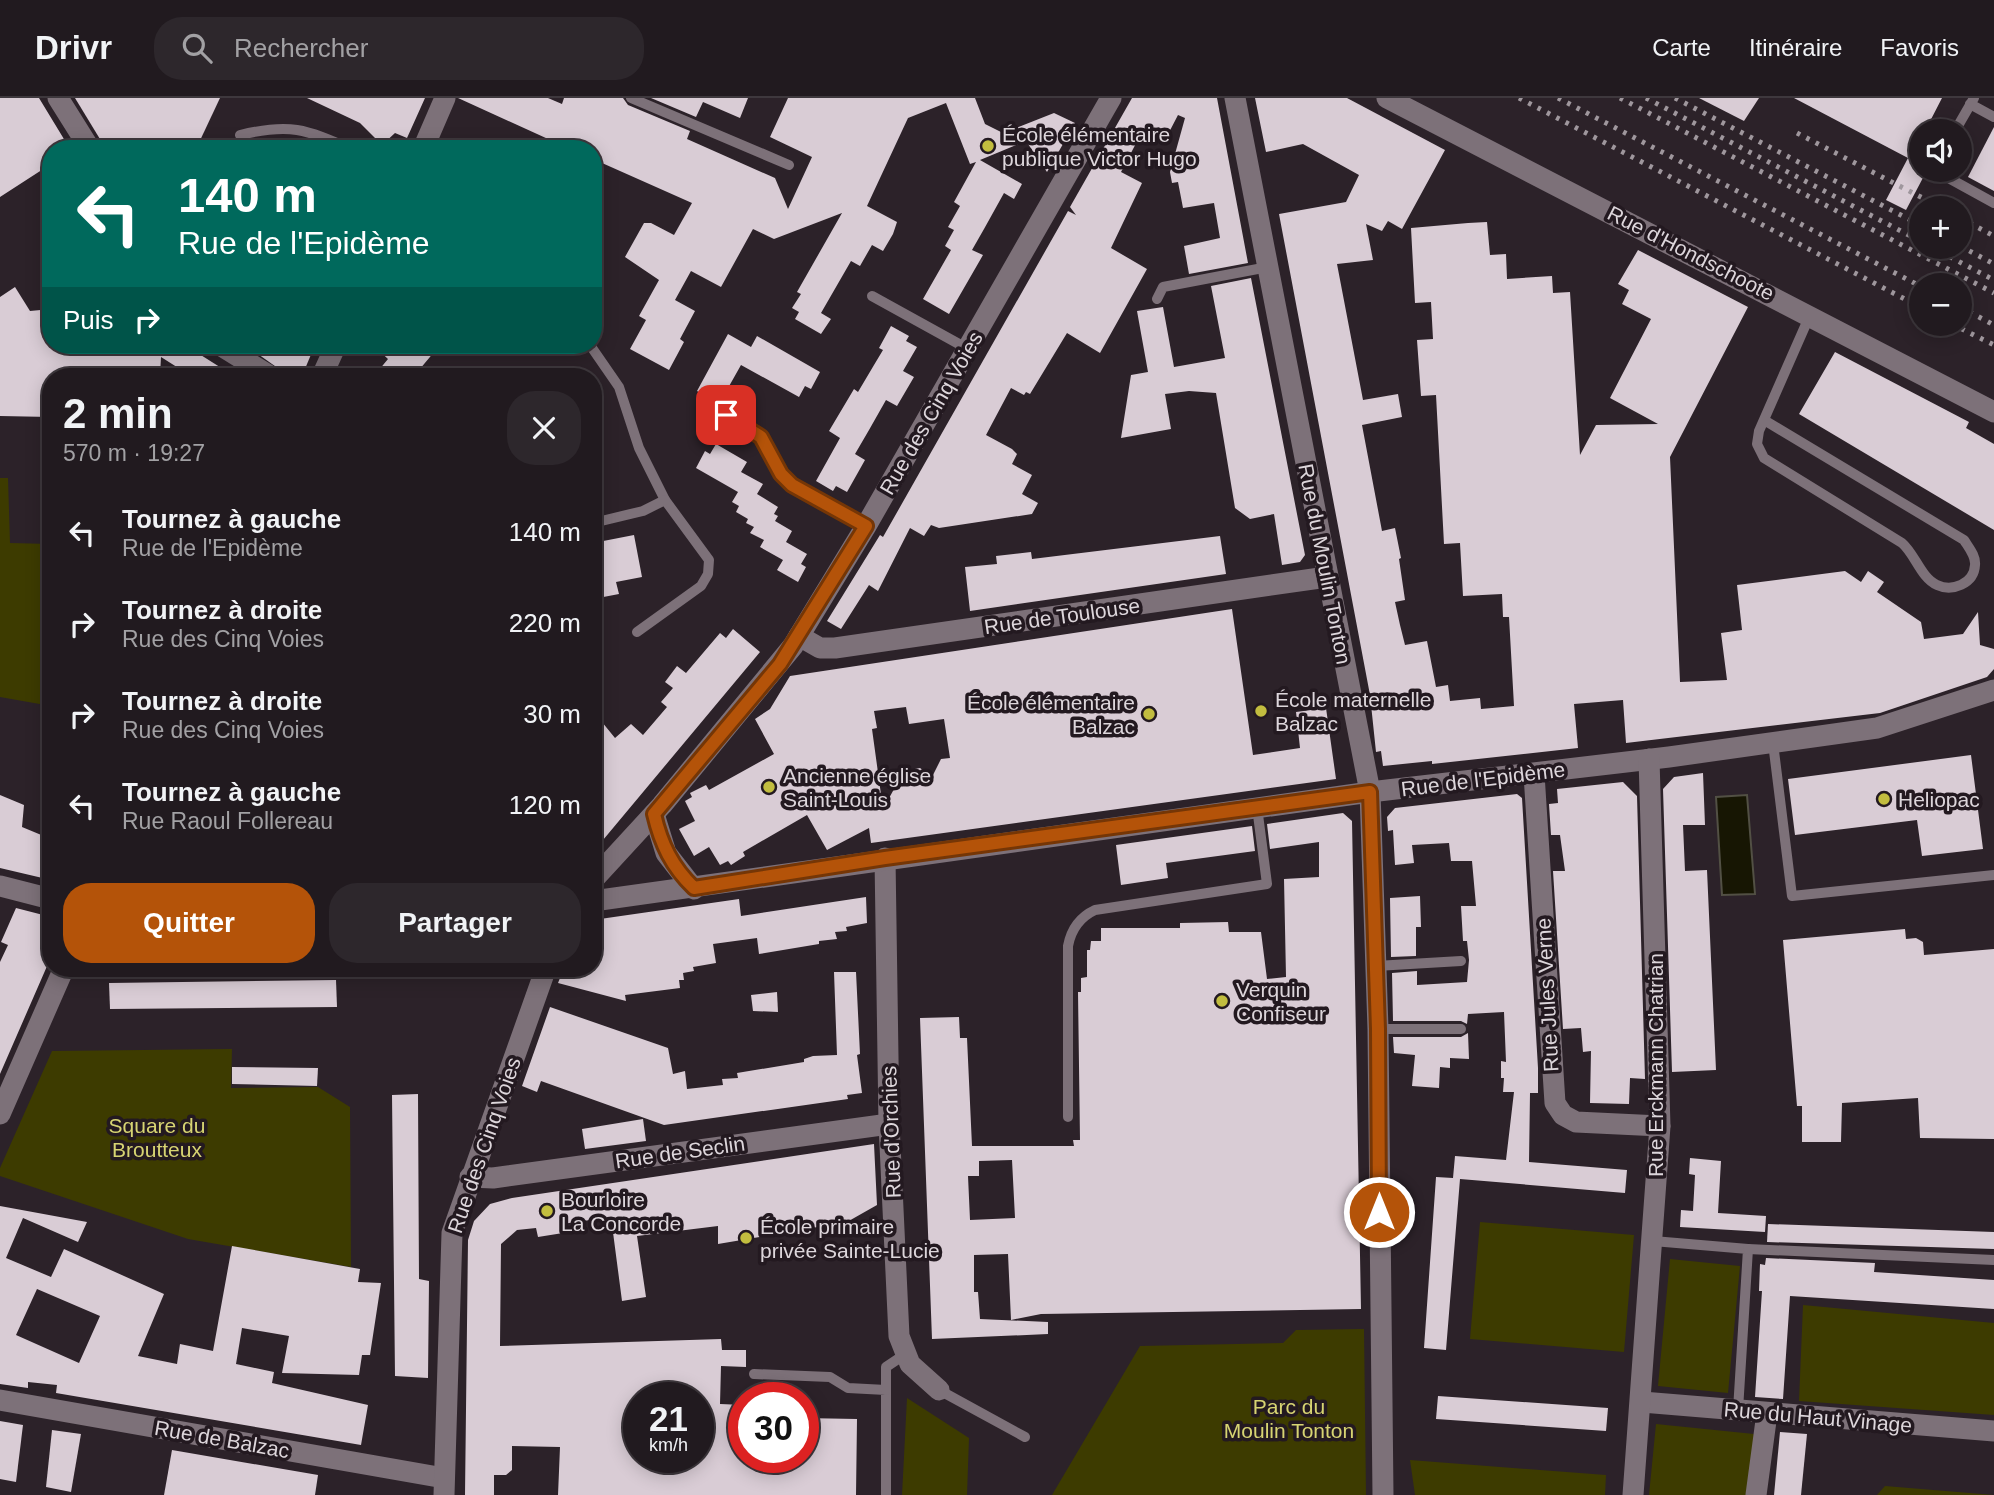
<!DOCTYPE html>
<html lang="fr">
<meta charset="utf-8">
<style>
:root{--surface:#211a1f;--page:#2d272c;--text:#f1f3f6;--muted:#a2a1a4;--line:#3e383d;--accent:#b45309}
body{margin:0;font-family:Helvetica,sans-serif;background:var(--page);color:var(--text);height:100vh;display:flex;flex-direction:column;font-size:26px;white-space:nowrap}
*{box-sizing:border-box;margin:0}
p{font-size:23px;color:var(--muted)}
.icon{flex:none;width:38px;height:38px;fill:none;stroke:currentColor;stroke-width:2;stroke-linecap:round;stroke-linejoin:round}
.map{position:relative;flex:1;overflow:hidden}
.panel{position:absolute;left:42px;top:270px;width:560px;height:609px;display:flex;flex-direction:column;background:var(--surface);border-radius:28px;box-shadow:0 4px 18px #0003,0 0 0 2px var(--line)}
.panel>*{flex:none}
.hud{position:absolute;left:42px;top:42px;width:560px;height:214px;border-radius:28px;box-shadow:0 4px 18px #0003,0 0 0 2px var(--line);background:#00695c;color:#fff;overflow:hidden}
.tools{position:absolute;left:1909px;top:21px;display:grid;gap:14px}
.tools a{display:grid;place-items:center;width:63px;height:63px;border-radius:50%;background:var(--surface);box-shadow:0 4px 18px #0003,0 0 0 2px var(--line);font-size:35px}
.speed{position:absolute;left:623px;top:1284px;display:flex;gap:14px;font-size:35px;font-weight:700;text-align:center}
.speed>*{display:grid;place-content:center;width:91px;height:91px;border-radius:50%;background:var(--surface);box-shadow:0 4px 18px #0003,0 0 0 2px var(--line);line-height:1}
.speed small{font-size:18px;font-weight:400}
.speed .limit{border:10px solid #d22;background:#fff;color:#111}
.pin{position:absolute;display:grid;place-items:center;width:60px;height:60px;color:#fff;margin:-30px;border-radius:14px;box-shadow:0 4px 10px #0006}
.me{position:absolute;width:77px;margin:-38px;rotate:0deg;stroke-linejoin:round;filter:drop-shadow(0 0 5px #0008)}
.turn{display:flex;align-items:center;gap:24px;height:147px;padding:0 21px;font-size:32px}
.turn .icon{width:91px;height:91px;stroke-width:2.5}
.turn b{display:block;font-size:49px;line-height:60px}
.then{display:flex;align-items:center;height:66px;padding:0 21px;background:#0003;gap:14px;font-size:26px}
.round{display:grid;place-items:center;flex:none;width:74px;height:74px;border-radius:28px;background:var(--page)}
.overview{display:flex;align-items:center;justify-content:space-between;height:119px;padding:0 21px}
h1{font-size:42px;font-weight:600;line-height:52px}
.button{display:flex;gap:14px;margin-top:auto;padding:14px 21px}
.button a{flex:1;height:80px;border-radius:28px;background:var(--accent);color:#fff;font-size:28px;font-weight:600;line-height:80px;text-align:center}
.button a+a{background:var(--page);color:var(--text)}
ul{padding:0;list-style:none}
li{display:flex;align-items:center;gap:21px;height:91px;padding:0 21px}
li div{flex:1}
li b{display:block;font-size:26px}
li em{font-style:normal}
header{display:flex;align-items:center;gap:42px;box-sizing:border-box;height:98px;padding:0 35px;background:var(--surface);border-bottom:2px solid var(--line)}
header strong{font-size:33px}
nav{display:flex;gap:38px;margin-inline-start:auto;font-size:24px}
.search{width:490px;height:63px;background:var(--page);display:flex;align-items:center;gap:18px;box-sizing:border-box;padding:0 24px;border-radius:28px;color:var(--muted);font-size:26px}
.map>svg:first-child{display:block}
</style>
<header>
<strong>Drivr</strong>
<div class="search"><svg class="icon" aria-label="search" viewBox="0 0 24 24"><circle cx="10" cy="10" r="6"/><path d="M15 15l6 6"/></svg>Rechercher</div>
<nav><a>Carte</a><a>Itinéraire</a><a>Favoris</a></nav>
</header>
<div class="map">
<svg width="1994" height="1397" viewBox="0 0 1994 1397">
<rect width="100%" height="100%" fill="#2c2229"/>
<g fill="#3d3b00">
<path d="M0,380H8L10,445L51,446V608L0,599Z"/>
<path d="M232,951L231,990L318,989L350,1009L351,1169L188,1141L0,1078V1070L52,953Z"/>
<path d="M1480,1124L1634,1137L1624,1254L1470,1241Z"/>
<path d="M1670,1161L1740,1168L1728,1295L1658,1288Z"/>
<path d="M1803,1207L1994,1225V1317L1799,1303Z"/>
<path d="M1364,1231L1366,1397H1052L1140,1248L1283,1245L1296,1232Z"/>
<path d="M907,1300L969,1340L967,1397H902Z"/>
<path d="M1656,1326L1754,1336L1748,1397H1649Z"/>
<path d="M1410,1362L1606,1377L1605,1397H1415Z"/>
<path d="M1885,1388L1994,1397H1877Z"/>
</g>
<path fill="#171603" stroke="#525044" stroke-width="2" d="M1747,697L1755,796L1722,797L1716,699Z"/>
<g fill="#d9ccd5" fill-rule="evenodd">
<path d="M0,0H39L70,51H51V66L0,99Z"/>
<path d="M75,0H220L196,51H106Z"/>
<path d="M307,0H425L407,40L395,35L382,47L360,25Z"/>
<path d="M458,0H548L562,6L564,0H623L628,7L690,33L687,41L775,80L788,111L812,59L770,39L788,0H975L985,26L1003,35L1054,15L1075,25L1047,74L1026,43L980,62L1022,86L1014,101L1004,95L984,131L972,152L983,157L949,216L923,201L951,152L945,148L954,132L948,129L960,108L954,104L976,64L970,66L946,5L908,20L867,108L897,124L893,136L883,153L872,147L860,168L851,163L821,215L831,221L821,236L795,221L799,214L792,210L801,196L797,194L842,115L774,141L753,131L721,189L691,173L675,202L695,213L680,241L684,244L669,272L630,251L646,222L639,218L659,182L625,159L644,125H651L674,137L692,105L593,61V51H570Z"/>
<path d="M651,0H748L740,20L703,4L696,19Z"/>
<path d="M1132,0H1217L1248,165L1189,176L1184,148L1220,140L1214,105L1183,110L1178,84L1172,85L1170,74L1185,20L1178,17L1164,44L1143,32L1121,74L1142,85L1111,150L1147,171L1100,255L1067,235L1030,296L1026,294L1024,297L1011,290L986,337L1012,351L1017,356L1012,366L1032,377L1022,396L1038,405L1032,416L939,430L931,427L924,438L910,430L878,493L869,487L841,531L827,523L880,437L883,439L1068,113L1076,117L1070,109Z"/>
<path d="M1255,0H1347L1445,52L1402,131L1388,123L1382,133L1366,126L1373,162L1337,166L1363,302L1398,296L1402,319L1362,327L1382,433L1395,430L1401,460L1399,461L1405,502L1395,504L1400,527L1405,547L1427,543L1436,589L1448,587L1450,603L1480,600L1481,611L1514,608L1509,519H1503L1502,496L1463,498L1460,445L1444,446L1436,297L1421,298L1417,242L1433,241L1431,204L1415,205L1411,130L1468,125L1487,124L1490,157L1506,156L1507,181L1552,178L1553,195L1570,194L1580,357L1596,327L1658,326L1610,300L1651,221L1622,206L1629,192L1618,186L1638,152L1748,209L1670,359L1680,584L1727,582L1721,535L1742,532L1737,487L1845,473L1861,484L1868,473L1884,484L1877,494L1921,524L1924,541L1963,536L1978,514L1980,547L1994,551V571L1987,579L1880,615L1626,645L1623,602L1574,606L1578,650L1432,666V663L1383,668L1381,653L1376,654L1370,597L1279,116L1346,104L1359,77L1303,46L1266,54Z"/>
<path d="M1699,0H1759L1744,23Z"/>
<path d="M1794,0H1942L1925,33H1922V75L1925,76L1906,112L1886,102L1908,60Z"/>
<path d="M1994,29V93L1968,79Z"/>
<path d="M1251,180L1305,457L1300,464L1282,467L1274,416L1250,421L1235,410L1216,295L1189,293L1165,296L1171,331L1121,340L1131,277L1148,274L1137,213L1163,209L1174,269L1225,260L1211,188Z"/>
<path d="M15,189L30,213L51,211V247H185L234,278H191L161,259L160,278H51V319L0,318V199Z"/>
<path d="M891,228L909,238L906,243L917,249L903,273L914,279L897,308L886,302L869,332L855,356L865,362L847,394L836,388L833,393L816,383L840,340L829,333L854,291L858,294L874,267L883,252L879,250Z"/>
<path d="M728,236L751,249L757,238L820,274L811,291L805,288L799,299L741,267L719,306L697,293Z"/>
<path d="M245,247H315L302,278H289Z"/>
<path d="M373,247H440L414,278H374L388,261Z"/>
<path d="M1835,254L1969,324L1966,330L1994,346V432L1799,316Z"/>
<path d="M716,346L747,364L741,374L763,386L757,396L778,409L774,416L778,418L775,423L792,433L786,444L807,456L801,466L806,469L798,484L777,472L783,462L760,449L764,442L750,435L754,429L746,425L748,421L736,414L739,408L732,404L738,394L696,370L705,353L710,356Z"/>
<path d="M634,437L642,479L616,484L619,496L593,501V445Z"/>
<path d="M1220,438L1226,476L970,513L965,469L997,466L996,458L1031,454L1032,461Z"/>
<path d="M1232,511L1253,657L1300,650L1296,614L1326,610L1336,681L871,745L869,730L827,752L807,717L743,754L745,758L731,767L728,763L720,767L709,749L694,758L679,731L695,723L685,703L692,699L690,695L706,687L709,692L774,656L755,621L770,611L790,578ZM906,609L909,626L944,621L950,660L941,661L932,679L920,670L904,673L883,711L872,631L877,630L874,613Z"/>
<path d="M733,531L760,554L593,754V613L615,640L631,626L643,637L667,609L661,604L673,590L665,584L677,568L686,575L720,535L726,540Z"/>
<path d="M1971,657L1983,751L1922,758L1917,722L1795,737L1788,681Z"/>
<path d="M1703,675L1705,727H1683L1685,773L1707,772L1716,972L1672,974L1663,691L1674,679Z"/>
<path d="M1623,684L1637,698L1645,981L1630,980L1629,1006L1590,1005L1591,953L1583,954L1581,930L1563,931L1553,773H1565L1560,737H1551L1549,706L1558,705L1557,691Z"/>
<path d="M1517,696L1522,700L1538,970V995H1530L1529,1064L1627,1072L1625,1095L1460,1081L1446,1252L1424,1250L1436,1079L1453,1080L1455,1058L1506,1062L1514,994H1503L1504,980H1501V963L1506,964L1504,914L1468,916L1467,926L1461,923H1393L1392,875L1417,873V887L1467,884L1469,862L1467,843H1463L1461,808H1476L1472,763H1451L1449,745L1412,747L1414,765L1395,767L1393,732L1388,733L1387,719L1395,710Z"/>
<path d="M0,697L24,707L22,729L51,741V782L0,770Z"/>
<path d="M1343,715L1352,723L1361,1211L1041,1216L1011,1222L1008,1156L974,1157V1194H978L980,1221L1048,1224V1236L932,1241L920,920L959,919L960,940H967L972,1048H1074L1073,1042H1080L1078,894H1081V880L1087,879V852H1090L1091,843H1101V830H1180V825L1228,824L1229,834H1261L1267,881L1286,879L1284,781L1319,779V744L1270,751L1267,726ZM1012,1062L1015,1120L970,1122L968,1078H979V1063Z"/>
<path d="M1252,728L1255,753L1166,765L1168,780L1121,787L1116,747Z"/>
<path d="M1420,798L1421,829H1416V858L1391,859L1390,800Z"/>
<path d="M866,799L867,825L846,829L847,833L835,834L837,841L819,843V846L759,856L757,840L713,846L716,865L693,869L694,873L683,875L684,882H679L680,890L625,897L626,903L558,885L564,870H593V822L739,801L741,818Z"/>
<path d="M16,810L51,819V859L0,976V864L8,847L1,844Z"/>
<path d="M1905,831L1906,841L1916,840L1923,844L1924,857L1994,851V1041L1920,1040L1918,1000L1842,1005L1841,1044H1802V1008H1797L1783,842Z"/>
<path d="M834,874H856L860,956L857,957L862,995L847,997L848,1001L664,1027L541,983L537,994L522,988L550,909L668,950L673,976L685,973L687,991L723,987L722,981L738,980L737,975L804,964V961L813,958L837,957Z"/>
<path d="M336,882L337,909L110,911L109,885Z"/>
<path d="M777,894L778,914L753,913L751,897Z"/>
<path d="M1468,935L1469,961L1450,960V970L1440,969L1439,990L1412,988L1415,957L1394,955L1393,939H1461Z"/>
<path d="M232,969L318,970L317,988L232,986Z"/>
<path d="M418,996L419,1181L429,1183L428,1280L395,1278L392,997Z"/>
<path d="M643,1021L646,1043L585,1051L582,1031Z"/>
<path d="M874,1046L877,1107L847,1124L718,1146V1128L637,1138L646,1199L622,1203L611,1119L562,1126L563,1135L538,1139L536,1130L517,1132L501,1146L500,1248L721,1241L722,1252H746V1269L721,1268L720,1306L744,1307V1360H803V1320L857,1321L856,1397H558L560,1349L512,1348V1372L506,1377H494V1397H465L468,1142L474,1123L490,1106L512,1100ZM639,1300H698V1360H639Z"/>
<path d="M1690,1060L1721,1063L1718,1115L1766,1118L1765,1134L1680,1129L1681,1112L1693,1113L1695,1077L1689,1076Z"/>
<path d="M0,1108L87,1124L78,1144L23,1120L6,1160L51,1179L64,1151L164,1196L138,1258L177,1266L180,1246L213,1253L232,1148L360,1171L358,1184L381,1185L370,1257H362L359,1277L282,1275L289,1238L242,1230L236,1266L274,1274L272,1285L368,1307L361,1347L56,1295L57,1287L28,1284V1290L0,1286ZM37,1191L100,1218L79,1265L16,1237Z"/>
<path d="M1768,1126L1994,1134V1151L1767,1144Z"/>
<path d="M1766,1160L1875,1165L1874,1174L1994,1182V1211L1790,1198L1783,1301L1755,1299L1762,1193H1759L1760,1166L1765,1167Z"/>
<path d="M1438,1298L1608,1310L1606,1333L1436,1321Z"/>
<path d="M0,1323L23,1327L16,1384L0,1381Z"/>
<path d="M52,1332L81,1336L71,1394L46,1389Z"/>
<path d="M1780,1334L1807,1336L1801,1397H1774Z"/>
<path d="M172,1352L318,1377L315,1397H164Z"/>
</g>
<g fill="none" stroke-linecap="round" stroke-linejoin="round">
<g stroke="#7d7179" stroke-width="10">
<path d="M631,0L789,67"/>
<path d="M1970,6L1994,19"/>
<path d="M1955,33L1974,0"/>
<path d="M240,37C290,25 305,31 351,51"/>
<path d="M1934,72L1994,105"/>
<path d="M872,198L968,251"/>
<path d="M1157,201L1163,189L1268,169"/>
<path d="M590,247L619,289L639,350L665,402L709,462L708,476L701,488L637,534"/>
<path d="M726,317L761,339L781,376L792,387L866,428"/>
<path d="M1764,322L1964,442C1969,450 1976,458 1975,467C1974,486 1952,494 1937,487C1921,480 1915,456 1902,445L1764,360L1757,346L1759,333L1810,217"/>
<path d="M593,425L643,413L665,402"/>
<path d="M1773,645L1792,798L1994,777"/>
<path d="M1376,868L1461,863"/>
<path d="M1378,931H1461"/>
<path d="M1068,1019V848C1071,832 1080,819 1095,812L1267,786L1257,709"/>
<path d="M1653,1143L1748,1151L1738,1312"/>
<path d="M1748,1151L1994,1162"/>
<path d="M754,1276L830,1279L848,1290L886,1292V1397"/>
<path d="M886,1292V1269L904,1257"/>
<path d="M939,1292L1025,1339"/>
</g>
<g stroke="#7d7179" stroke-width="21">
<path d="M58,0L90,51"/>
<path d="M1235,0L1370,694L1378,931L1383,1397"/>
<path d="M1387,0L1994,314"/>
<path d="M220,247L270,278"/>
<path d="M799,538L820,550H835L1327,479"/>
<path d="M1534,676L1555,1005L1563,1017L1576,1024L1660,1028"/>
<path d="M654,716L666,755L694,791"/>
<path d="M885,760L889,1026L899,1238L910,1266L939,1292"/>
<path d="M593,782L662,707L793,548L866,428L1111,0"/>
<path d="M0,788L51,801"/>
<path d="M593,803L1370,694L1669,659L1877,630L1994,592"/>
<path d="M470,1079L493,1080L889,1026"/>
<path d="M0,1302L444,1380"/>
<path d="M1642,1304L1994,1333"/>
<path d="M444,1397L452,1135L546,870"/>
<path d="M1633,1397L1660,1028L1649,661"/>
<path d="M1756,1397L1767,1315"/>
</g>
<g stroke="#7d7179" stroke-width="21">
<path d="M423,51L445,0"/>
<path d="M322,278L336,247"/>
<path d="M0,1016L64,870"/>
</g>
<g stroke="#9f979d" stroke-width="5" stroke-dasharray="3.5 7" stroke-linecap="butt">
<path d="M1519,0L1922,210"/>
<path d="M1558,0L1922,189"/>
<path d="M1620,0L1994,195"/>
<path d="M1646,0L1922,144"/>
<path d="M1675,0L1922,128"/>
<path d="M1797,35L1942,110"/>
<path d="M1960,120L1994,138"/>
<path d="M1960,148L1994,166"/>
<path d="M1931,149L1994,182"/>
<path d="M1960,209L1994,227"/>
<path d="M1952,226L1994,247"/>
</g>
</g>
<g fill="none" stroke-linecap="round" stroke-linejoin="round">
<defs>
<path id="route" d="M726,317L761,339L781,376L792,387L866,428L780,566L654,716C661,746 672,769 694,790L885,760L1370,694L1378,931L1379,1114"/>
</defs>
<use href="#route" stroke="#753606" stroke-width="18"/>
<use href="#route" stroke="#b45309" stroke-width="12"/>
</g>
<g fill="#c2bd3f" stroke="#231920" stroke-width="2.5">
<circle cx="988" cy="48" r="7"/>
<circle cx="1261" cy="613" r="7"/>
<circle cx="1149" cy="616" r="7"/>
<circle cx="769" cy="689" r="7"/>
<circle cx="1884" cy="701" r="7"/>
<circle cx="1222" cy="903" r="7"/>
<circle cx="547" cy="1113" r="7"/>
<circle cx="746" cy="1140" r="7"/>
</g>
<g text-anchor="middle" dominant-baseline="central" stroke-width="7" stroke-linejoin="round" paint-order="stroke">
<g font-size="21" fill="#ddd6db" stroke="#231920" text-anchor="start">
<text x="1002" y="36">École élémentaire<tspan x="1002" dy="24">publique Victor Hugo</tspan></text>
<text x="1275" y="601">École maternelle<tspan x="1275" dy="24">Balzac</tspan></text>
<text x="1135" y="604" text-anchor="end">École élémentaire<tspan x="1135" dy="24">Balzac</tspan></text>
<text x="783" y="677">Ancienne église<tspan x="783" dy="24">Saint-Louis</tspan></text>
<text x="1898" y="701">Heliopac</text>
<text x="1236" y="891">Verquin<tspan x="1236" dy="24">Confiseur</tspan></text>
<text x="561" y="1101">Bourloire<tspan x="561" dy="24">La Concorde</tspan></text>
<text x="760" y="1128">École primaire<tspan x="760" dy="24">privée Sainte-Lucie</tspan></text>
</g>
<g font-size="21" fill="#ddd6db" stroke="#231920">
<text transform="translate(1691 155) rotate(27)">Rue d'Hondschoote</text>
<text transform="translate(931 315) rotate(-60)">Rue des Cinq Voies</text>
<text transform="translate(1325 466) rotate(79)">Rue du Moulin Tonton</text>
<text transform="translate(1062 518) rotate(-8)">Rue de Toulouse</text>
<text transform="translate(1483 681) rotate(-7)">Rue de l'Epidème</text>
<text transform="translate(1547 897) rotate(-93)">Rue Jules Verne</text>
<text transform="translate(1655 967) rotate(-90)">Rue Erckmann Chatrian</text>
<text transform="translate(891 1034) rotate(-92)">Rue d'Orchies</text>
<text transform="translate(484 1047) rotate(-71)">Rue des Cinq Voies</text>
<text transform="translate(680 1054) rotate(-8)">Rue de Seclin</text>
<text transform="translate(1818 1319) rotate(5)">Rue du Haut Vinage</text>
<text transform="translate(222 1341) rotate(10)">Rue de Balzac</text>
</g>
<g font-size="21" fill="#d7d472" stroke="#231920">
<text x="157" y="1027">Square du<tspan x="157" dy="24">Broutteux</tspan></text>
<text x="1289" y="1308">Parc du<tspan x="1289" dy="24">Moulin Tonton</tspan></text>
</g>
</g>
</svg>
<div class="tools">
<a><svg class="icon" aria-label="sound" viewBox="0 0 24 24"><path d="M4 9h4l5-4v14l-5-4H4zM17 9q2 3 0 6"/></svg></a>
<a>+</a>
<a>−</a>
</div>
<div class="speed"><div>21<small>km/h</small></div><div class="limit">30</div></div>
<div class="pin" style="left:726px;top:317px;background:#d93025"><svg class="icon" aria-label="arrive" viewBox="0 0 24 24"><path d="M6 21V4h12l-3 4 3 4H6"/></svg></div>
<svg class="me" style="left:1379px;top:1114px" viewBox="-20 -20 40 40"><circle r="17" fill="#b45309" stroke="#fff" stroke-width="3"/><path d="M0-11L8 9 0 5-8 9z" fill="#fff"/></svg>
<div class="hud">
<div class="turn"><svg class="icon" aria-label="left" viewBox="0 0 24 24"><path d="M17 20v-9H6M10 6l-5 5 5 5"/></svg><div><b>140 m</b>Rue de l'Epidème</div></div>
<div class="then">Puis<svg class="icon" aria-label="right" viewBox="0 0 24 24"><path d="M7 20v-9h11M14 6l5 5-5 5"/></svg></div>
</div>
<section class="panel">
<div class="overview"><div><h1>2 min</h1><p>570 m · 19:27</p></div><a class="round"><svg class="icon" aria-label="close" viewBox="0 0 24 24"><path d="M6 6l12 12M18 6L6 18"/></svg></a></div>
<ul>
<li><svg class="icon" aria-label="left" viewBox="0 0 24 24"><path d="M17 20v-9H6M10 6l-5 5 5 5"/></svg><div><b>Tournez à gauche</b><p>Rue de l'Epidème</p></div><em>140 m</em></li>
<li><svg class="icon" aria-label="right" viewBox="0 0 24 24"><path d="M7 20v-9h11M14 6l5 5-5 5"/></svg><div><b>Tournez à droite</b><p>Rue des Cinq Voies</p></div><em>220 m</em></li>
<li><svg class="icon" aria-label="right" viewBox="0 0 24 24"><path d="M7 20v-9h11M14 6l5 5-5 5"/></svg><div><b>Tournez à droite</b><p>Rue des Cinq Voies</p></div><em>30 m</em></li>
<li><svg class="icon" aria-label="left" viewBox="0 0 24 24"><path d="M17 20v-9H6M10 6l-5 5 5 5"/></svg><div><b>Tournez à gauche</b><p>Rue Raoul Follereau</p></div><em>120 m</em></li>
</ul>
<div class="button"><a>Quitter</a><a>Partager</a></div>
</section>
</div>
